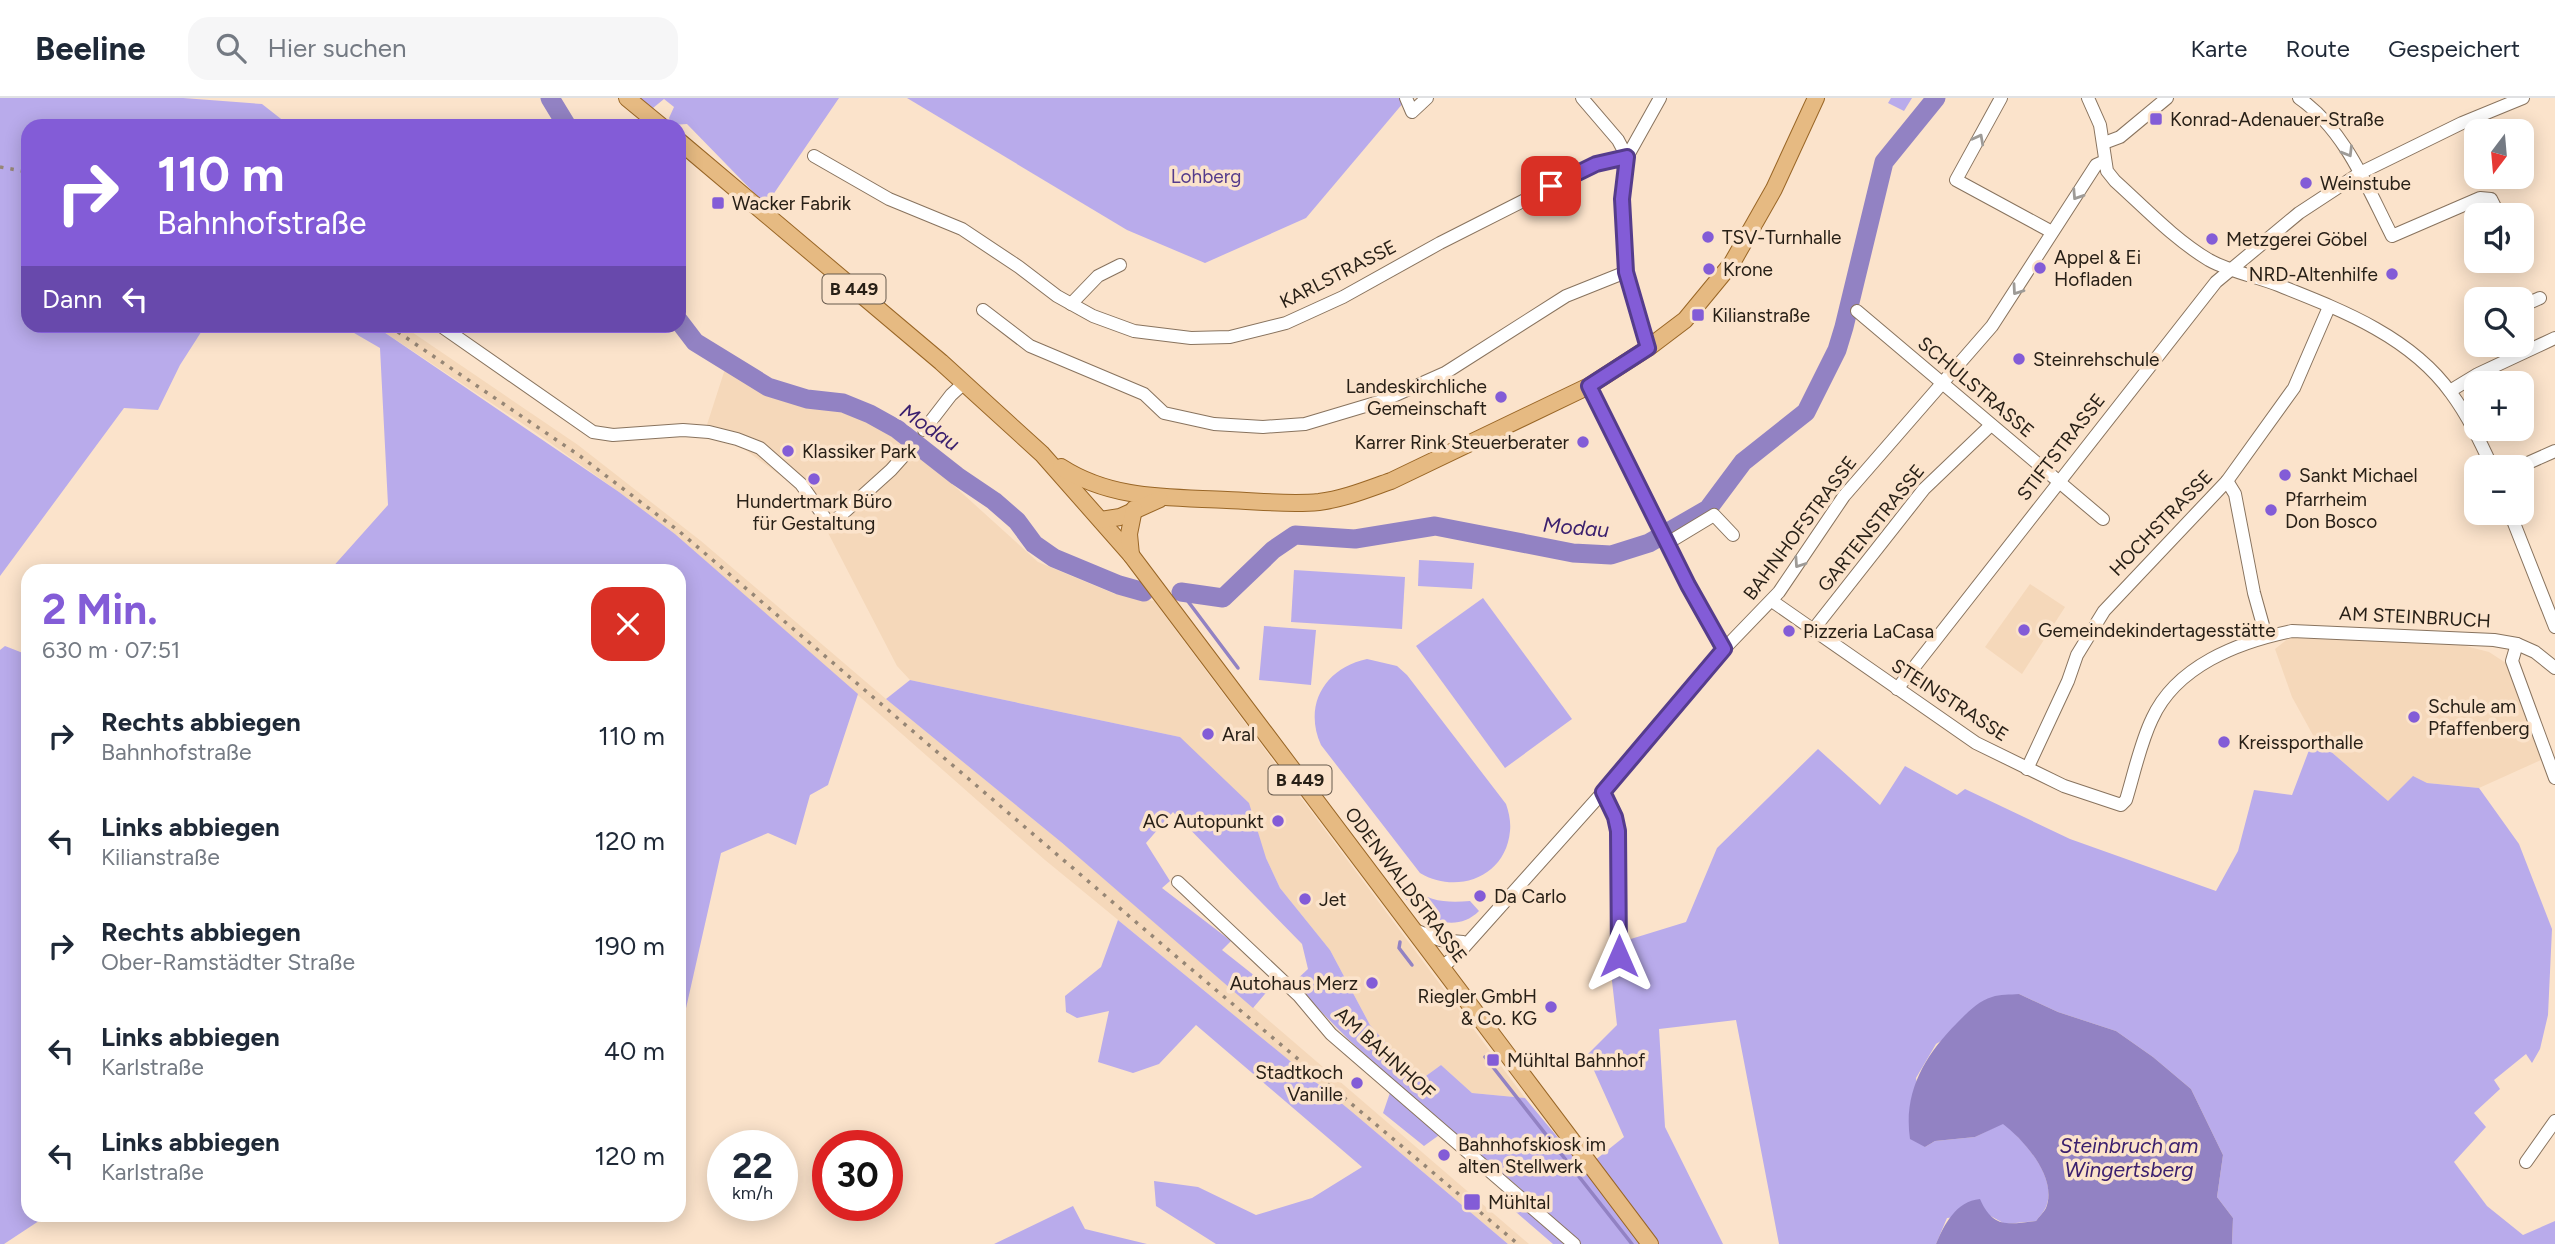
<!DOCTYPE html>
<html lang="de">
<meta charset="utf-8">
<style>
:root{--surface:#fff;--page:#f6f6f7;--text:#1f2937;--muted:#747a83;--line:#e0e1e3;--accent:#835cd7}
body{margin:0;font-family:Figtree,sans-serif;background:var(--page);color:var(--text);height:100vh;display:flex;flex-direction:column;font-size:26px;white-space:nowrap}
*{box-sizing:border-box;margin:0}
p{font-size:23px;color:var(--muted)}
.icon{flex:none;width:38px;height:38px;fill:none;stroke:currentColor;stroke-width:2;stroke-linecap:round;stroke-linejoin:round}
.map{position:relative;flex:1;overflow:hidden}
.panel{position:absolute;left:21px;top:466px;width:665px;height:658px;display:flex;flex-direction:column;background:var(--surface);border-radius:21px;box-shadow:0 4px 18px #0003}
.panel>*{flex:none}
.hud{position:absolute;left:21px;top:21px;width:665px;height:214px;border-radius:21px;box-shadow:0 4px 18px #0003;background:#835cd7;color:#fff;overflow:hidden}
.needle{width:46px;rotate:196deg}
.buttons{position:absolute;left:2464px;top:21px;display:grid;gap:14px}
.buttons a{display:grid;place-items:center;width:70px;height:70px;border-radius:14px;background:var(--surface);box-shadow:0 4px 18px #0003;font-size:35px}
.speed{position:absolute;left:707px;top:1032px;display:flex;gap:14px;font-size:35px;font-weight:700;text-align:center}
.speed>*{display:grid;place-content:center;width:91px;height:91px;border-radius:50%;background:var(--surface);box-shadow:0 4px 18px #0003;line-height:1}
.speed small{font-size:18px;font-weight:400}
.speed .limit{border:10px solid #d22;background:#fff;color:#111}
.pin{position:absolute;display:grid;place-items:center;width:60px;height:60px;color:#fff;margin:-30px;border-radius:14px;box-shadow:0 4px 10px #0006}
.me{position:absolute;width:77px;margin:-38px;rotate:0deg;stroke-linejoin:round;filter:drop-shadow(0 0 5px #0008)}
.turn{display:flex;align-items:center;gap:24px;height:147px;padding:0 21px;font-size:32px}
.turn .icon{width:91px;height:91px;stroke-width:2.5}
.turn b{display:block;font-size:49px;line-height:60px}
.then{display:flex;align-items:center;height:66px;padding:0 21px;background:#0003;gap:14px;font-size:26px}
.round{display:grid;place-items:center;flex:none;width:74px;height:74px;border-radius:21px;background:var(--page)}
.headline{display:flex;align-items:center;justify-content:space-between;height:119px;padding:0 21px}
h1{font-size:42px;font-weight:700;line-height:52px;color:var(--accent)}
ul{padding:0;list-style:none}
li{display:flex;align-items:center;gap:21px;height:105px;padding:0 21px}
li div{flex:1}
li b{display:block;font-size:26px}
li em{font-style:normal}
header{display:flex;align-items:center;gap:42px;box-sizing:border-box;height:98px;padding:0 35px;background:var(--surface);border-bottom:2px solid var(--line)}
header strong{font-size:33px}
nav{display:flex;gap:38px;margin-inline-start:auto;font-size:24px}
.search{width:490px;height:63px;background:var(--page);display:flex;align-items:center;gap:18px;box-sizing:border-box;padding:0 24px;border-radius:21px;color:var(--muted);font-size:26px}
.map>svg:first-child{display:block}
</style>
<header>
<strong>Beeline</strong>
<div class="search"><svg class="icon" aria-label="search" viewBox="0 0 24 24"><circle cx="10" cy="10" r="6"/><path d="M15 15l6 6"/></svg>Hier suchen</div>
<nav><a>Karte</a><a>Route</a><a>Gespeichert</a></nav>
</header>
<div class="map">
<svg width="2555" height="1146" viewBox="0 0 2555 1146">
<rect width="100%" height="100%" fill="#fbe3cb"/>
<g fill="#f5d8ba">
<path d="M375,228H403L578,347L701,443L886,601L1061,744L1529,1146H1508L1351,1013L1045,762L675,436L619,394L532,332Z"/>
<path d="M725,271L763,292L808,306L849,312L919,356L1038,464L1115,496L1154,503L1525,1000L1472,995L1441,967L1419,983L1370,927L1330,852L1280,790L1266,760L1180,639L910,582L897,568L825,429L792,386L736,345L703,339Z"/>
<path d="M2030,486L2065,509L2022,576L1985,549Z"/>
<path d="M2289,540L2458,546L2489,554L2506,565L2541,662L2479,690L2427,685L2388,703L2314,639L2292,599L2275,551Z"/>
</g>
<g fill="#b9abeb">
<path d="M0,0H183L262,6L290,28H28V228H205L180,267L158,312L124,310L0,478Z"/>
<path d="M639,0H839L766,107L687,26L672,27L669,20L674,9L664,1L653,10Z"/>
<path d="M907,0H1403L1404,4L1306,120L1205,165L1127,132Z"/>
<path d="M1891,0H1912L1904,13L1888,5Z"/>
<path d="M342,228H375L619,394L675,436L858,596L828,687L810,697L796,747L768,735L721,755L682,928L679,930V472H330L388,407L380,250Z"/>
<path d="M1419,462L1474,465L1472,491L1418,488Z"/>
<path d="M1294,472L1405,479L1402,531L1291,524Z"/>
<path d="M1483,500L1572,621L1505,670L1416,548Z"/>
<path d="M1264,528L1316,532L1311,587L1259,582Z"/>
<path d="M5,548L28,557V1116L48,1117L4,1146H0V552Z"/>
<path d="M1367,561L1397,568L1407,577L1506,706C1509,715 1511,724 1510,733C1506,779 1457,797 1420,775L1321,647C1303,607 1325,570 1367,561Z"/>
<path d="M910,582L1180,639L1249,705L1266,760L1280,790L1330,852L1370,927L1419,983L1441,967L1472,995L1525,1000L1584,1071L1624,1039L1587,957L1617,927L1608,848L1686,824L1717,750L1818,651L1880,707L1905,668L1957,697L1965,691L2070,741L2216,793L2238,753L2254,692L2292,697L2314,639L2388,703L2413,678L2427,685L2479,690L2519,746L2552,831L2548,917L2540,951L2532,965L2526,956L2494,982L2500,991L2474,1015L2486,1029L2454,1064L2487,1108L2523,1137L2555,1123V1146H2232L2233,1120L2217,1099L2223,1057L2191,991L2153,959L2116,933L2058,914L2019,896L1936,946L1916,980L1925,1049L1935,1043L1975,1039L2003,1025C2024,1042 2058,1080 2046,1109C2044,1114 2039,1119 2036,1123L2005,1126L1987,1116L1947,1120L1936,1146H1779L1736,922L1659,931L1665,1029L1723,1146H1553L1509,1108L1522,1092L1449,1030L1424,1048L1383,1015L1394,983L1348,941L1293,885L1308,871L1302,846L1173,714L1146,745L1170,783L1162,790L1231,843L1222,852L1270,890L1253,910L1061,744L886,601Z"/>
<path d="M1411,789C1429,804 1448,805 1470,803L1479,813C1454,838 1418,819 1401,795Z"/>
<path d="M1118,822L1351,1013L1508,1146H1216L1156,1108L1154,1083L1198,1089L1256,1117L1312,1100L1362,1069L1196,927L1159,966L1133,975L1098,964L1109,913L1077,920L1066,914L1065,898L1101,869Z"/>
<path d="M1073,1108L1085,1131L1147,1146H994Z"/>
</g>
<path fill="#9282c3" d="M2019,896L2058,914L2116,933L2153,959L2191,991L2223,1057L2217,1099L2233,1120L2232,1146H1936C1944,1127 1956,1103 1980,1101C1993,1131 2008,1126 2036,1123C2039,1119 2044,1114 2046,1110C2058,1080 2024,1042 2003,1026L1975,1039L1935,1043L1925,1049L1910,1041C1903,994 1925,957 1957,925C1967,915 1978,903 1992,899C2000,896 2010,897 2019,896Z"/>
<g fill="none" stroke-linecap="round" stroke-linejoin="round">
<g stroke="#9282c3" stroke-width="3.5">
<path d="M1181,494L1238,570"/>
<path d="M1400,844L1399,850L1412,867"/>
<path d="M1485,959L1632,1146"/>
</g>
<g stroke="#9282c3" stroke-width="19">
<path d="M550,0L567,28"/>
<path d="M679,223L695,244L768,289L807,301L843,305L870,316L897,331L957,378L994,403L1017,423L1034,446L1054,460L1119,487L1144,494"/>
<path d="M1181,494L1223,500L1273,452L1295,437L1355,441L1435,428L1573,455L1611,457L1649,445L1708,411L1743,364L1806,314L1837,252L1844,229L1884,64L1936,0"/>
</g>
<defs>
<g id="minor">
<path d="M1406,0L1412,14L1427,0"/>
<path d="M1582,0L1618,42L1627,59"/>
<path d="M2001,0L1956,82L2052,134"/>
<path d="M2088,0L2100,27L2107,73L2115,83C2145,110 2174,141 2209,162C2231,174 2255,178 2278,187C2341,212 2410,238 2451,295C2468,318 2480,343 2492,369"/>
<path d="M2299,0C2345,32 2367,89 2392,138L2480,100L2491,101L2499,117"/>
<path d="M2104,45L2120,39L2167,0"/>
<path d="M814,58L889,101L962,131L1019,169L1057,198L1093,218L1134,233L1191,240L1230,239L1286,225L1343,199L1440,145L1596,66L1627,59L1622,101L1626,174L1648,250"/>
<path d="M1627,59L1660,0"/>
<path d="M1071,206L1098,178L1120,167"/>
<path d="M2522,208L2540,200"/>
<path d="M983,212L1030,248L1144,296L1164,315L1214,326L1263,329L1305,326L1382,303L1445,275L1566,198L1626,174"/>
<path d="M1857,213L2103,421"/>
<path d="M441,228L593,334L613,337L683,332L709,334L737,341L760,350L801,386L830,427L891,372L908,353"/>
<path d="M1589,288C1634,375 1674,466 1724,551"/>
<path d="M2450,293L2478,276L2555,240"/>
<path d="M924,332L951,297L964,285"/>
<path d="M2519,369L2555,353"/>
<path d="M2227,383L2235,396L2254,495L2266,538"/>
<path d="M2510,415L2555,529"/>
<path d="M1666,446L1714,417L1733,437"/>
<path d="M1772,503L1976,645L2064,688L2121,707L2126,702C2134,676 2140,646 2152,621C2176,568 2238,544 2292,533L2494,542L2517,546L2535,554L2555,570"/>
<path d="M1813,532L1924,391L1991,327"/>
<path d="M2517,546L2512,563L2555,680"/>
<path d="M1897,591L2216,184L2299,115L2360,75L2462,25L2523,0"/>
<path d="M2027,671L2068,583L2077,557L2104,513L2227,383L2294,290L2329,209"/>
<path d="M1603,694L1615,719L1617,733L1619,858"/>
<path d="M1178,784L1299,898L1331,936L1574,1146"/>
<path d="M1415,832L1440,842L1463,844"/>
<path d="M1442,869L1458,856L1637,656L1724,551L1779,494L1844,398L1992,228L2096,67L2105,63"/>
<path d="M2526,1064L2555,1023"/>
</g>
<g id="major">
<path d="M627,0L661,28"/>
<path d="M679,43L941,264L1042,356L1131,457L1650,1146"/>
<path d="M1061,369C1112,402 1169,399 1227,402C1258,403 1288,407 1319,404C1344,401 1368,391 1391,383L1589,288L1648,250L1685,222L1732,165L1774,91L1816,0"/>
<path d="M1101,422L1120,419L1160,401"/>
<path d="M1131,457L1129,436L1134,411"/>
</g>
</defs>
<use href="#minor" stroke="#88735e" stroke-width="14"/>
<use href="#major" stroke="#996626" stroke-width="18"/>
<use href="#minor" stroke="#fff" stroke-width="12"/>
<use href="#major" stroke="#e6ba82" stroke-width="16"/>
<g stroke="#968675" stroke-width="3.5" stroke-dasharray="3.5 7" stroke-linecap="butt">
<path d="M0,69L28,74"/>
<path d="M389,228L580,358L680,434L1178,860L1518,1146"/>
</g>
</g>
<defs><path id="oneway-chevron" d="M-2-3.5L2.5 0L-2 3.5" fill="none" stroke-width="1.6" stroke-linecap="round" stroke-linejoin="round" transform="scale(1.75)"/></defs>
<g stroke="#9e9b97">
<use href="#oneway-chevron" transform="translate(1979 41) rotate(-62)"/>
<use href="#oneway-chevron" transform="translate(2348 54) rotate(59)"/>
<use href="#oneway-chevron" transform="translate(2077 97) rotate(123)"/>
<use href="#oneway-chevron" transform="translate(2017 192) rotate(125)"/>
<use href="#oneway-chevron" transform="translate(1799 465) rotate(124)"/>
</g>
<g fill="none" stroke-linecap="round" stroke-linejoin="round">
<defs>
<path id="route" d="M1551,88L1596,66L1627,59L1622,101L1626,174L1648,250L1589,288L1688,487L1724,551L1603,694L1615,719L1618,733L1619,858"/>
</defs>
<use href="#route" stroke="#553c8c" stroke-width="18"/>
<use href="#route" stroke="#835cd7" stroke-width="12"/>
</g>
<g fill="#835cd7" stroke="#fbe3cb" stroke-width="2.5">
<rect x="2149" y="14" width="14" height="14" rx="3.5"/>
<circle cx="2306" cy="85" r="7"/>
<rect x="711" y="98" width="14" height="14" rx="3.5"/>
<circle cx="1708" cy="139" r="7"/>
<circle cx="2212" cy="141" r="7"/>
<circle cx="2040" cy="170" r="7"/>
<circle cx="1709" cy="171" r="7"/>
<circle cx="2392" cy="176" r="7"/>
<rect x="1691" y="210" width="14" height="14" rx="3.5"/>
<circle cx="2019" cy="261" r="7"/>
<circle cx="1501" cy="299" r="7"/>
<circle cx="1583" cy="344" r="7"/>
<circle cx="788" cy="353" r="7"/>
<circle cx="2285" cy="377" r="7"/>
<circle cx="814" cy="381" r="7"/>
<circle cx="2271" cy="412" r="7"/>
<circle cx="2024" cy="532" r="7"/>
<circle cx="1789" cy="533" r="7"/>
<circle cx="2414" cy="619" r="7"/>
<circle cx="1208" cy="636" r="7"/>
<circle cx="2224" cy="644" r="7"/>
<circle cx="1278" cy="723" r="7"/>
<circle cx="1480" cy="798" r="7"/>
<circle cx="1305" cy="801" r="7"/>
<circle cx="1372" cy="885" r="7"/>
<circle cx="1551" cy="909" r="7"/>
<rect x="1486" y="955" width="14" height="14" rx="3.5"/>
<circle cx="1357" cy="985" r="7"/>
<circle cx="1444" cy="1057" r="7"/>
<rect x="1463" y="1095" width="18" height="18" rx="3.5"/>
</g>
<g text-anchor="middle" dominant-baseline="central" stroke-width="7" stroke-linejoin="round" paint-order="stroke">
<g fill="#fbe3cb" stroke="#675a4d" stroke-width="2">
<rect x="822.5" y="176.5" width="63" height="29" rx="5"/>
<rect x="1268.5" y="667.5" width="63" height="29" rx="5"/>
</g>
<g font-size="18" font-weight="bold" fill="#282017">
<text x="854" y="191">B 449</text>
<text x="1300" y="682">B 449</text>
</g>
<g font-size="19" fill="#282017" stroke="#fbe3cb" text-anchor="start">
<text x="2170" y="21">Konrad-Adenauer-Straße</text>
<text x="2320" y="85">Weinstube</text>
<text x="732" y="105">Wacker Fabrik</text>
<text x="1722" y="139">TSV-Turnhalle</text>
<text x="2226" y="141">Metzgerei Göbel</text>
<text x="2054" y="159">Appel &amp; Ei<tspan x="2054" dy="22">Hofladen</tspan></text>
<text x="1723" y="171">Krone</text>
<text x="2378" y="176" text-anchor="end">NRD-Altenhilfe</text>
<text x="1712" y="217">Kilianstraße</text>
<text x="2033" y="261">Steinrehschule</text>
<text x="1487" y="288" text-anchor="end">Landeskirchliche<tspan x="1487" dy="22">Gemeinschaft</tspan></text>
<text x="1569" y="344" text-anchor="end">Karrer Rink Steuerberater</text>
<text x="802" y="353">Klassiker Park</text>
<text x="2299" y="377">Sankt Michael</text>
<text x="2285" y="401">Pfarrheim<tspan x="2285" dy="22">Don Bosco</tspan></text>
<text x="814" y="403" text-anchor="middle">Hundertmark Büro<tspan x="814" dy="22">für Gestaltung</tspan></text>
<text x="2038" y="532">Gemeindekindertagesstätte</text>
<text x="1803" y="533">Pizzeria LaCasa</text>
<text x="2428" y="608">Schule am<tspan x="2428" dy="22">Pfaffenberg</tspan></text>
<text x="1222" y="636">Aral</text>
<text x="2238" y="644">Kreissporthalle</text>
<text x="1264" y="723" text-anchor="end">AC Autopunkt</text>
<text x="1494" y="798">Da Carlo</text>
<text x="1319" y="801">Jet</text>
<text x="1358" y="885" text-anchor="end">Autohaus Merz</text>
<text x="1537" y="898" text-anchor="end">Riegler GmbH<tspan x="1537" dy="22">&amp; Co. KG</tspan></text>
<text x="1507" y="962">Mühltal Bahnhof</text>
<text x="1343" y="974" text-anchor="end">Stadtkoch<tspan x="1343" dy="22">Vanille</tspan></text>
<text x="1458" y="1046">Bahnhofskiosk im<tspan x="1458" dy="22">alten Stellwerk</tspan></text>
<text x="1488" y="1104">Mühltal</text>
</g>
<g font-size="19" fill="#553c8c" stroke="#fbe3cb">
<text x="1206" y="78">Lohberg</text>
</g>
<g font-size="19" fill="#282017" stroke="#fbe3cb">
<text transform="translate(1338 176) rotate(-27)">KARLSTRASSE</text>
<text transform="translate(1976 289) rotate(40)">SCHULSTRASSE</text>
<text transform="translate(2061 349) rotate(-52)">STIFTSTRASSE</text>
<text transform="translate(2161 425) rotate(-46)">HOCHSTRASSE</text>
<text transform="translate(1800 430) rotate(-53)">BAHNHOFSTRASSE</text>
<text transform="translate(1871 430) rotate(-51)">GARTENSTRASSE</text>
<text transform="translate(2415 519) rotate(3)">AM STEINBRUCH</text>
<text transform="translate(1950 602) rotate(33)">STEINSTRASSE</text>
<text transform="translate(1406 787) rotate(53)">ODENWALDSTRASSE</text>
<text transform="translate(1385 955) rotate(42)">AM BAHNHOF</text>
</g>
<g font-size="21" font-style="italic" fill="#3b206e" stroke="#fbe3cb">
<text transform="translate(930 329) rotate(34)">Modau</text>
<text transform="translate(1576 429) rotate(5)">Modau</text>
<text x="2129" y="1047">Steinbruch am<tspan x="2129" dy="24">Wingertsberg</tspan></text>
</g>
</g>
</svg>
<div class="buttons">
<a><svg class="needle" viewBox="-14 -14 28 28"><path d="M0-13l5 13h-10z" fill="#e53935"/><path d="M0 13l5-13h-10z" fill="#747a83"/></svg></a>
<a><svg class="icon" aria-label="sound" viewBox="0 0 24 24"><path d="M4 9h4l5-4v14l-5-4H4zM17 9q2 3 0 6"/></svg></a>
<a><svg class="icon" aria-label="search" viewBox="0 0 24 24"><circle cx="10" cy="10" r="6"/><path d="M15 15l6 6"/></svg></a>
<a>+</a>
<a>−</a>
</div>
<div class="speed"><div>22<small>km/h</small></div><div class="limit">30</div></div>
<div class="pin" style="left:1551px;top:88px;background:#d93025"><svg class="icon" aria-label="arrive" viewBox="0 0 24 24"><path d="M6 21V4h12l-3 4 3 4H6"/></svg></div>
<svg class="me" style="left:1619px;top:858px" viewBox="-20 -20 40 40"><path d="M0-17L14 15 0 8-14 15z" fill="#835cd7" stroke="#fff" stroke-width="4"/></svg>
<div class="hud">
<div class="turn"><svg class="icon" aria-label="right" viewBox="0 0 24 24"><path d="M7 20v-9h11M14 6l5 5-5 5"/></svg><div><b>110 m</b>Bahnhofstraße</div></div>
<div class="then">Dann<svg class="icon" aria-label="left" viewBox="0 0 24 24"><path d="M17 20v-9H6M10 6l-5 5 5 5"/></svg></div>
</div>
<section class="panel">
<div class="headline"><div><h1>2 Min.</h1><p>630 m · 07:51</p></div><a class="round" style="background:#d93025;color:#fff"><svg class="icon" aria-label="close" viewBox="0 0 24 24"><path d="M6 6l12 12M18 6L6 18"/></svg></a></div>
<ul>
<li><svg class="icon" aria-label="right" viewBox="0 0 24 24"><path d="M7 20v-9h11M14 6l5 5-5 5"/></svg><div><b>Rechts abbiegen</b><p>Bahnhofstraße</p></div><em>110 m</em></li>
<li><svg class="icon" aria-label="left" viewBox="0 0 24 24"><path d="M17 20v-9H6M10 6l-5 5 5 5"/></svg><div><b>Links abbiegen</b><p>Kilianstraße</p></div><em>120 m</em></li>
<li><svg class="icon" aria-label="right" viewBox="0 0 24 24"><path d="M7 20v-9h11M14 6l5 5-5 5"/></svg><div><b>Rechts abbiegen</b><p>Ober-Ramstädter Straße</p></div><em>190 m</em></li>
<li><svg class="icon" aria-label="left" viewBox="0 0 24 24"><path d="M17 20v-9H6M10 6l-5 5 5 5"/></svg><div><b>Links abbiegen</b><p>Karlstraße</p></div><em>40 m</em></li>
<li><svg class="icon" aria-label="left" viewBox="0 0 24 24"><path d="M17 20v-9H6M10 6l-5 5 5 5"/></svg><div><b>Links abbiegen</b><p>Karlstraße</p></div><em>120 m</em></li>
</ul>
</section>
</div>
